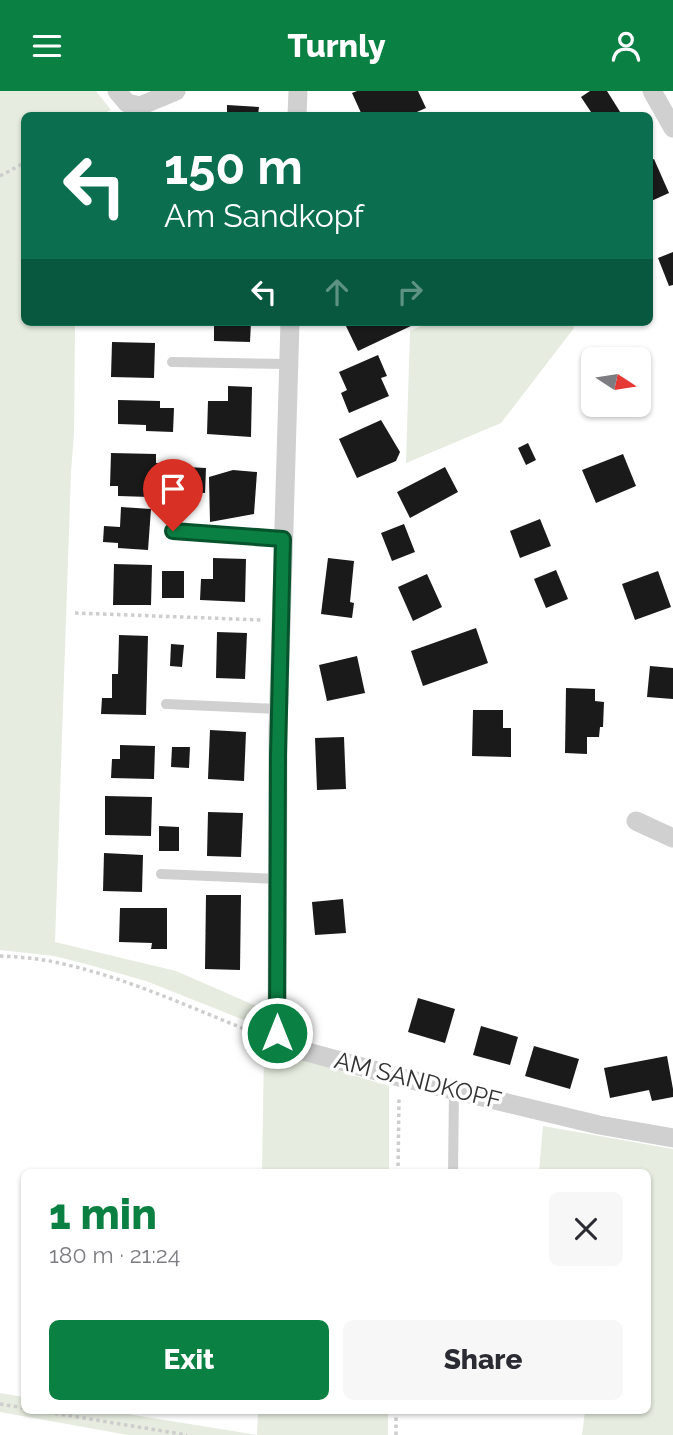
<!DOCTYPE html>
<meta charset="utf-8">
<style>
:root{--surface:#fff;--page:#f7f7f7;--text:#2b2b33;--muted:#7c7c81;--accent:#0b8043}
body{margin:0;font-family:Raleway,sans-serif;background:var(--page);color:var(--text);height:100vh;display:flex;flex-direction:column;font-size:26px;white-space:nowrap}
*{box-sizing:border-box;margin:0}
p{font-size:23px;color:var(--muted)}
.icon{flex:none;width:38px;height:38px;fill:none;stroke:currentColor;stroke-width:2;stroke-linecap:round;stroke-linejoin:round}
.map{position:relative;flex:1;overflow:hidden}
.side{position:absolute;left:21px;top:1078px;width:630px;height:245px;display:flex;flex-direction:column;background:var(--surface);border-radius:10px;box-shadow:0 2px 5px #0004}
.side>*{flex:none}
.hud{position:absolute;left:21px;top:21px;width:632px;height:214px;border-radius:10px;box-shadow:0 2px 5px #0004;background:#0b6e4f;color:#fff;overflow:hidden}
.needle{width:46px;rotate:102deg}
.fabs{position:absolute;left:581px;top:256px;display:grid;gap:14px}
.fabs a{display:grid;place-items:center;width:70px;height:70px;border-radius:10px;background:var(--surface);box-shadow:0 2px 5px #0004;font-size:35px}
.pin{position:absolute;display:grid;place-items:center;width:60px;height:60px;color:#fff;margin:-72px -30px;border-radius:50% 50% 50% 0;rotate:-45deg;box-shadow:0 0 7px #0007}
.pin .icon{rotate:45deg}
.me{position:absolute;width:77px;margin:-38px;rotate:0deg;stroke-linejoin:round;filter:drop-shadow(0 0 5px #0008)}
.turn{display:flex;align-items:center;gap:24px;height:147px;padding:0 28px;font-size:32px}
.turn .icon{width:91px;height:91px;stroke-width:2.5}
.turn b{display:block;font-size:49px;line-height:60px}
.lanes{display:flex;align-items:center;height:66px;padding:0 28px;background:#0003;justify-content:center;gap:35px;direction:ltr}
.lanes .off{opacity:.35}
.round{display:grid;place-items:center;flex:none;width:74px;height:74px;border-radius:10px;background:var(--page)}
.overview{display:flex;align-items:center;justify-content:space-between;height:119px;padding:0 28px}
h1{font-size:42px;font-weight:800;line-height:52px;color:var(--accent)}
.action{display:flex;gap:14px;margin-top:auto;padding:14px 28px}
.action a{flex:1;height:80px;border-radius:10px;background:var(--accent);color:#fff;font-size:28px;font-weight:800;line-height:80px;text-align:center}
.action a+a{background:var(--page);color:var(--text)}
header{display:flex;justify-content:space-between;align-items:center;height:91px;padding:0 28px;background:var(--accent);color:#fff;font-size:32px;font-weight:800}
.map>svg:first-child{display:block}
</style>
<header><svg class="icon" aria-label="menu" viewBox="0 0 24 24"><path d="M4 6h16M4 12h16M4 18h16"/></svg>Turnly<svg class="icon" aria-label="person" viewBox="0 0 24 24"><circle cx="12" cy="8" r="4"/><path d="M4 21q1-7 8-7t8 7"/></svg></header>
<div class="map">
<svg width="673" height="1344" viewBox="0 0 673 1344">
<rect width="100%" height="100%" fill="#fff"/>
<g fill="#e6ecdf">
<path d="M0,0H96L111,19L100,24H24V231H75L74,342L71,381L55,851L176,880L265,919V929H244L146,890L86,873L54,865L0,859Z"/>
<path d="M430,231H571L574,237L501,332L406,372L410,240Z"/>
<path d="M264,957L389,995V1081L262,1082Z"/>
<path d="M543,1035L673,1058V1344H582L585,1320H648V1082L539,1081Z"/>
<path d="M0,1302L24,1306V1320H109L257,1344L258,1320H388V1344H128L0,1321Z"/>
</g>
<g fill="#1a1a1a">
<path d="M357,0H418L426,17L410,24H362L352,2Z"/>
<path d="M590,0H607L622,24H593L581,6Z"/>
<path d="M227,14L259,16L258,24H227Z"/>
<path d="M654,68L669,102L649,111V70Z"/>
<path d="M673,161V194L669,195L658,167Z"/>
<path d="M214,231H251L250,251L214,250Z"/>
<path d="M344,231H412L413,234L358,260Z"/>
<path d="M112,251L155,252L154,287L111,286Z"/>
<path d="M378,264L387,285L381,287L389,305L349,322L341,302L347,299L339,281Z"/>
<path d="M228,295L252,296L251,346L207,343L208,310H228Z"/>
<path d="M118,309L160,310V317H174L173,341L146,340V334L118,333Z"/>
<path d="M381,329L400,361L396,370L357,387L339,348Z"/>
<path d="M528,352L536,369L526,374L518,357Z"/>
<path d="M111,362L156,363V372L170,373L169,385L156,384V388H150V406L118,405V395H110Z"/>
<path d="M623,363L636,395L596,412L582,379Z"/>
<path d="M186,376L206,377L205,402L185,401Z"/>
<path d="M445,376L458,401L410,427L397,401Z"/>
<path d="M233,379L257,381L254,423L210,431L209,386Z"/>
<path d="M121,416L151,418L148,459L118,457V452L103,451L104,435L120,436Z"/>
<path d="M540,428L551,455L520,467L510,440Z"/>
<path d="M404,433L415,461L392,470L381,442Z"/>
<path d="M213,467L246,468L245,511L200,509L201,488H213Z"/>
<path d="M328,467L354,470L350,511L354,512L352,527L321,523Z"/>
<path d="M114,473L152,474L151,514H113Z"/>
<path d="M556,479L568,508L546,517L534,488Z"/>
<rect x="162" y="480" width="22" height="27"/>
<path d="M658,480L671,516L635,529L622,493Z"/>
<path d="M427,483L442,516L413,530L398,496Z"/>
<path d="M476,537L488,572L423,595L411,560Z"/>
<path d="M217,541L247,542L245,588L216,587Z"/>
<path d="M119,544L148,545L146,624L101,623L102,607H112V583H118Z"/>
<path d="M171,553L184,554L182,576L170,575Z"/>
<path d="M357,565L365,602L327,610L319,574Z"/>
<path d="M650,575L673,577V608L647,606Z"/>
<path d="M566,597L595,598V610L604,611L603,636H600L599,646H587V663L565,662Z"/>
<path d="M473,619H503V637H511V666L472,665Z"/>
<path d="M210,639L246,641L244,690L208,688Z"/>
<path d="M344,646L346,698L317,699L315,647Z"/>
<path d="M120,654L155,655L154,688L111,687L112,668H120Z"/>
<path d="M172,656H190L189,677L171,676Z"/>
<path d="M105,705L152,706L151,745L105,744Z"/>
<path d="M208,721L243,722L241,766L207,765Z"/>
<path d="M159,735L179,736V760H159Z"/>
<path d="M104,762L143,764L142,801L103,800Z"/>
<path d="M206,804H241L240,879L205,878Z"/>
<path d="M343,808L346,842L315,844L312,811Z"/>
<path d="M120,817H167V858H151L152,852L119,851Z"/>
<path d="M418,907L455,918L445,952L408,941Z"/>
<path d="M481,935L518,946L510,974L473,964Z"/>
<path d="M534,955L579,968L570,998L525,985Z"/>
<path d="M667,965L673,998V1006L652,1010L649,999L610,1007L604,977Z"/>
</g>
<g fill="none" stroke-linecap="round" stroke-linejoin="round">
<g stroke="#cdcdcd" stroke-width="3.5" stroke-dasharray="3.5 3.5" stroke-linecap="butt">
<path d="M0,85L24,72"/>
<path d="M75,522L262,529"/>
<path d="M0,865C18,866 36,867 54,871C119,884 180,912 242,937L257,939"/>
<path d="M398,1082L399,1007"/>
<path d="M0,1313L24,1317"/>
<path d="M41,1320L187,1344"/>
<path d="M396,1344V1320"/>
</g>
<g stroke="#d0d0d0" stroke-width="10">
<path d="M172,271L289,273"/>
<path d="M173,440L283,448"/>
<path d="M166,613L279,618"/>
<path d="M161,783L277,788"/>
<path d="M453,1082L454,999"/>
</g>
<g stroke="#d0d0d0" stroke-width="19">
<path d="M117,0L127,12L140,15L176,0"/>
<path d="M652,0L673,37"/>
<path d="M297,24L298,0"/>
<path d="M290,231L278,639L277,942L300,959L399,986L599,1034L673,1047"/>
<path d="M636,730L673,747"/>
</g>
</g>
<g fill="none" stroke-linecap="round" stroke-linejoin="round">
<defs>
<path id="route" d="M173,440L283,448L278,664L277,942"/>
</defs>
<use href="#route" stroke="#07532c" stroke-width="18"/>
<use href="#route" stroke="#0b8043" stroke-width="12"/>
</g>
<g text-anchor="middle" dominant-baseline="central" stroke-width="7" stroke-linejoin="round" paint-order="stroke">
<g font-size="24" fill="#333" stroke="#fff">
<text transform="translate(418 989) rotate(14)">AM SANDKOPF</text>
</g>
</g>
</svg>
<div class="fabs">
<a><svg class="needle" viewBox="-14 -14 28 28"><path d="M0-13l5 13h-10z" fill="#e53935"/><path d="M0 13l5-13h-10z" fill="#7c7c81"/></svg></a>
</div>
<div class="pin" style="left:173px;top:440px;background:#d93025"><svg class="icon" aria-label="arrive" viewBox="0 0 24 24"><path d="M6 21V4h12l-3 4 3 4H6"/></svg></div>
<svg class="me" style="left:277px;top:942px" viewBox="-20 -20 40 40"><circle r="17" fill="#0b8043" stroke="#fff" stroke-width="3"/><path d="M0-11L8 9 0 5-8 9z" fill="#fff"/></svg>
<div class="hud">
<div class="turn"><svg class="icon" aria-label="left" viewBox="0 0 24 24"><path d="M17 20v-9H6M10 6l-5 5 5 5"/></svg><div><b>150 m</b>Am Sandkopf</div></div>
<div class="lanes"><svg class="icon" aria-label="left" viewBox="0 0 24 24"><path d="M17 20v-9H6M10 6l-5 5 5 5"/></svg><svg class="icon off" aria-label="ahead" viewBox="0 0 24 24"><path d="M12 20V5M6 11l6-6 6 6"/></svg><svg class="icon off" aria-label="right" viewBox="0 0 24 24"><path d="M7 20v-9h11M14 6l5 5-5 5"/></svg></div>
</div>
<section class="side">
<div class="overview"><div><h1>1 min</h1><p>180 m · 21:24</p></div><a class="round"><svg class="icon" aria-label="close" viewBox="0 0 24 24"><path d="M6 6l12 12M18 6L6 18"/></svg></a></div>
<div class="action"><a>Exit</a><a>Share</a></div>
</section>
</div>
